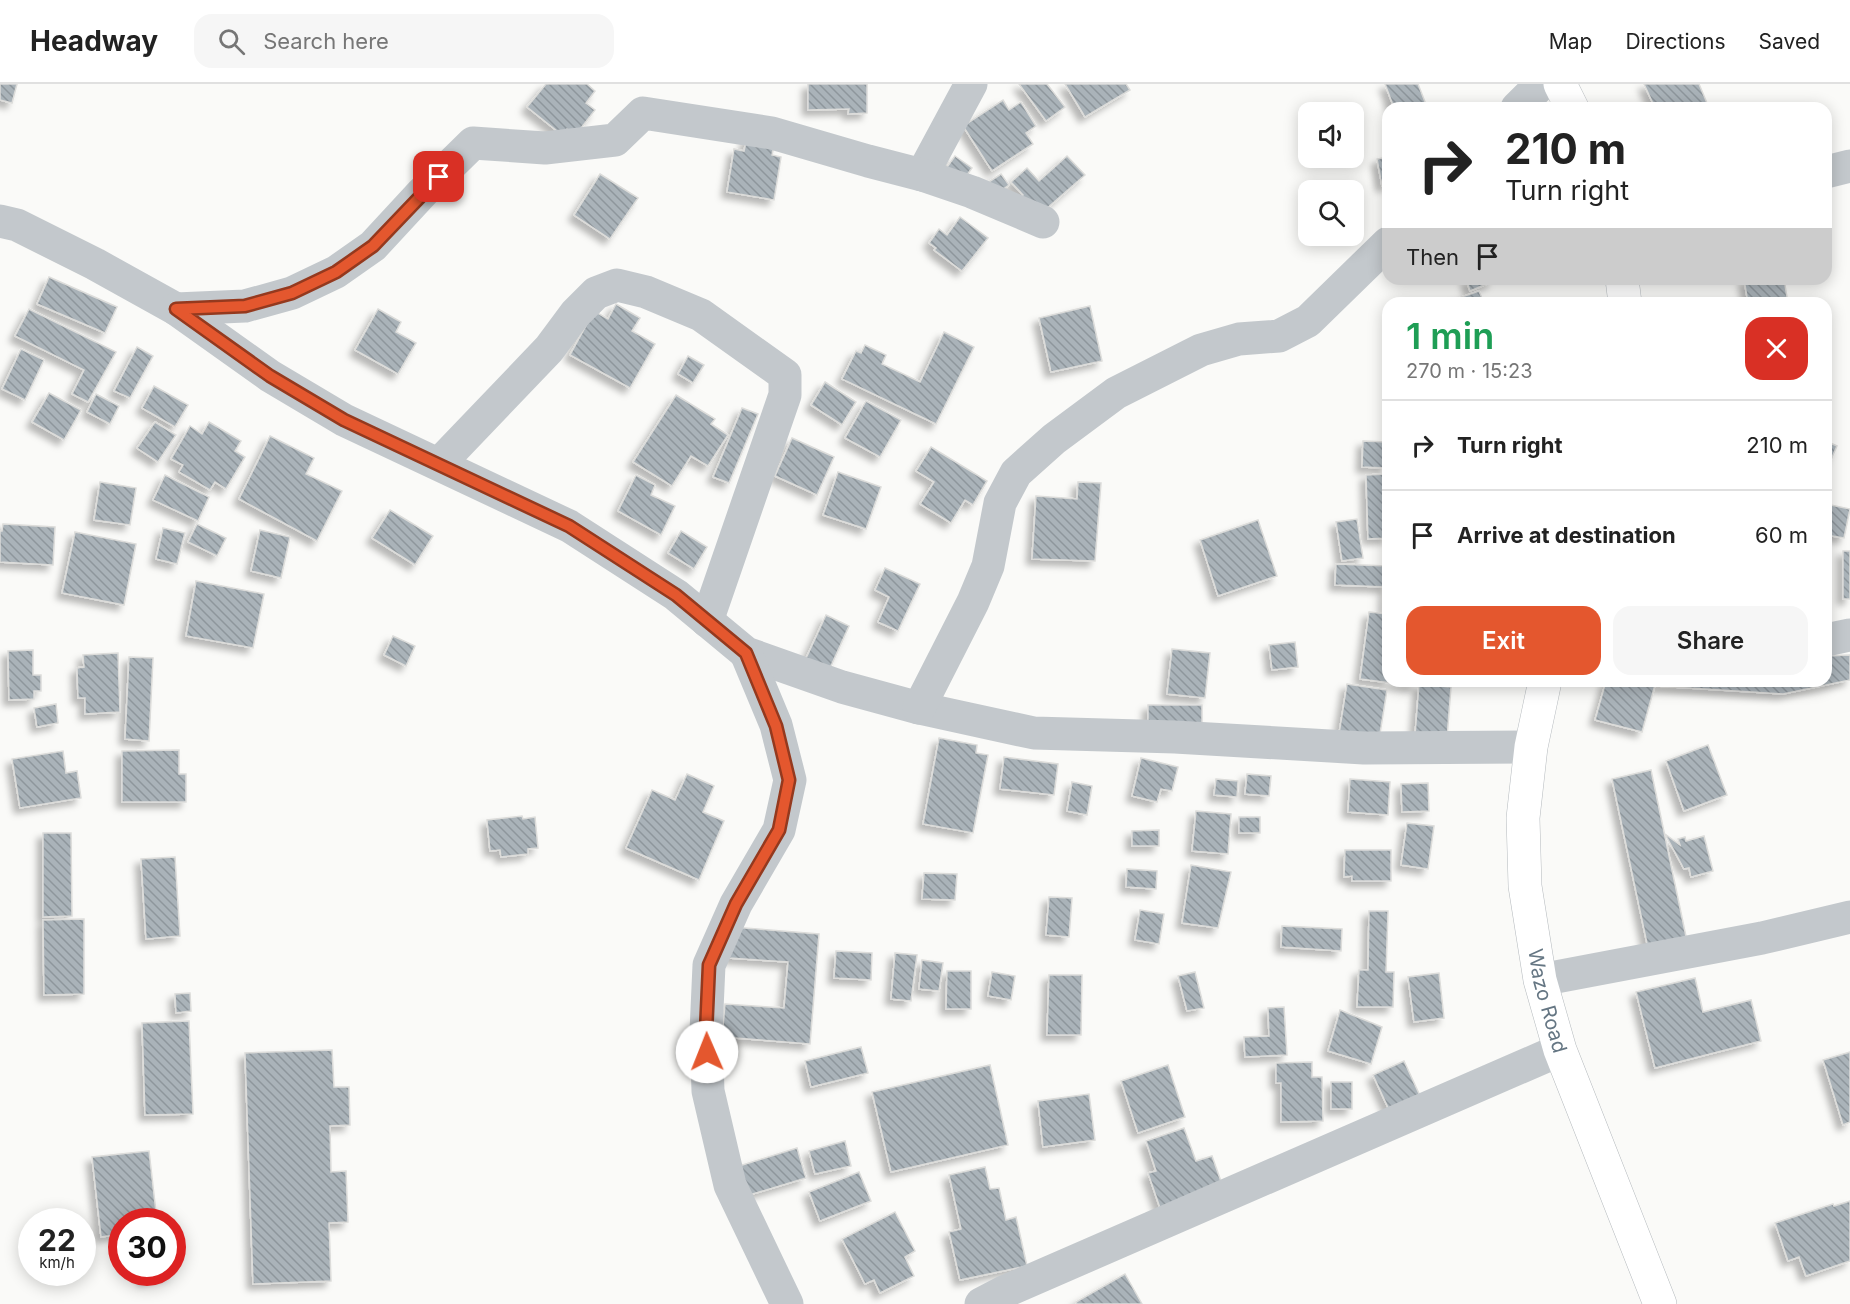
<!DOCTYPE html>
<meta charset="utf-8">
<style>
:root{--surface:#fff;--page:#f6f6f6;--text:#222;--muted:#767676;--line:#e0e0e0;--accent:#e4572e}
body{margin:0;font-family:Inter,sans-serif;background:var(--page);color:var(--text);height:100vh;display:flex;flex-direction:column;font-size:22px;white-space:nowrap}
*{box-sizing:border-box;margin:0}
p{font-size:20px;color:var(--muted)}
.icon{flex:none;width:33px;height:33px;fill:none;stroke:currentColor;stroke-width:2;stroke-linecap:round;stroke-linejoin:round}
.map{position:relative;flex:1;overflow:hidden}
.sheet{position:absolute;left:1382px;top:213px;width:450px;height:390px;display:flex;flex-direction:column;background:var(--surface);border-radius:18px;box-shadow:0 3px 15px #0003}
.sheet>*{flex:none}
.guide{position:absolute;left:1382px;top:18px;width:450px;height:183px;border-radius:18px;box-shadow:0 3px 15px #0003;background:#fff;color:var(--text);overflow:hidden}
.fabs{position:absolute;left:1298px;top:18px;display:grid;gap:12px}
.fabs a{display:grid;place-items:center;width:66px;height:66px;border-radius:12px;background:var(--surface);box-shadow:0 3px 15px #0003;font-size:30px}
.speed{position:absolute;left:18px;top:1124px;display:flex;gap:12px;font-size:30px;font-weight:700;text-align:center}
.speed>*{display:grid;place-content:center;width:78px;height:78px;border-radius:50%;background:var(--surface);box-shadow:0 3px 15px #0003;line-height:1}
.speed small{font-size:15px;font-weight:400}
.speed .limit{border:9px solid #d22;background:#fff;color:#111}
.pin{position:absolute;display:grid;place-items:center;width:51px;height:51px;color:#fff;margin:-26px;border-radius:12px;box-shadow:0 3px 9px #0006}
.me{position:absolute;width:66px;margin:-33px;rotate:359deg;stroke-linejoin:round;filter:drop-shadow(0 0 4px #0008)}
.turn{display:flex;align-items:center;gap:21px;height:126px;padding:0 24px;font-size:27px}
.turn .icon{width:78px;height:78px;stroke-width:2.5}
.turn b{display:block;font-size:42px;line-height:51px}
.then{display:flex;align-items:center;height:57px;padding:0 24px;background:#0003;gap:12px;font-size:22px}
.round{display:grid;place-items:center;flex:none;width:63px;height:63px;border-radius:18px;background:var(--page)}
.head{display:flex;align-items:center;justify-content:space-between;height:102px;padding:0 24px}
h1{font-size:36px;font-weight:600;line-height:45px;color:#1e9e55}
.primary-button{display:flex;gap:12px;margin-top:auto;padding:12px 24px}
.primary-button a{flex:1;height:69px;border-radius:18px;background:var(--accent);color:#fff;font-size:24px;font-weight:600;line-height:69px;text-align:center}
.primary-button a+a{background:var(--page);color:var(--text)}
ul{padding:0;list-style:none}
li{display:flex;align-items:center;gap:18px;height:90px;padding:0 24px;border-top:2px solid var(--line)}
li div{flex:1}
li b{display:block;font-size:22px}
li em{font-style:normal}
header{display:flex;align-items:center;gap:36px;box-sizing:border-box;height:84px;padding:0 30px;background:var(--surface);border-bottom:2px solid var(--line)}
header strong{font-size:28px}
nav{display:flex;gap:33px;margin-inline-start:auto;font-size:21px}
.search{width:420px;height:54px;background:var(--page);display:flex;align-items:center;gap:15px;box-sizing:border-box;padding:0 21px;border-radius:18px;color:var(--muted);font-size:22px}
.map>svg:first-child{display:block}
</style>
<header>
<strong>Headway</strong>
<div class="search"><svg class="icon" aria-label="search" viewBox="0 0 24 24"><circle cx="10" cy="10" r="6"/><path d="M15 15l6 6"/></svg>Search here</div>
<nav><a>Map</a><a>Directions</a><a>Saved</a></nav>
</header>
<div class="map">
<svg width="1850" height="1220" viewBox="0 0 1850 1220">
<defs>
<pattern id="building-back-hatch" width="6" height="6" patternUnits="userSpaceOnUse" patternTransform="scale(1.5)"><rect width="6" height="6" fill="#aab3b9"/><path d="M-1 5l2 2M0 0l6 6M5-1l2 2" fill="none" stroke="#8e969c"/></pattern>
<filter id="shadow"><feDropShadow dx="-5.5" dy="5.5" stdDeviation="3" flood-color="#0004"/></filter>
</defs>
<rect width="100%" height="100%" fill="#fafaf8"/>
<g fill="url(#building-back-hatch)" stroke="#dcdcda" stroke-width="1.5" filter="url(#shadow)">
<path d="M0,0H17L12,19L0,16Z"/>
<path d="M546,0H587L595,7L586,19L595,26L575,52L567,45L562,51L527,23Z"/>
<path d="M808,0H867V29L848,30L849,25L808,26Z"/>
<path d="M1019,0H1047L1065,23L1046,37Z"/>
<path d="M1065,0H1126L1130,6L1085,33Z"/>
<path d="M1385,0H1418L1427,23L1394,24Z"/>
<path d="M1644,0H1699L1707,19L1695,24H1655Z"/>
<path d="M1003,16L1009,26L1021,18L1036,42L1026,49L1033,60L992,87L963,42Z"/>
<path d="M747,53L775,57L772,71L781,73L774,116L727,108L734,65L744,67Z"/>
<path d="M955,72L972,84L959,102L942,90Z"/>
<path d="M1067,72L1085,91L1037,133L1021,113L1023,111L1011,98L1027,84L1039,97Z"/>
<path d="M1388,73V101L1382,102L1377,75Z"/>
<path d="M600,90L638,114L610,155L574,131Z"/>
<path d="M1001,90L1009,101L989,115L981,103Z"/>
<path d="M960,133L988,154L962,187L934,166L936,164L929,159L939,145L947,151Z"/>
<path d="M49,193L117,223L105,249L37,220Z"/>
<path d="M1466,195H1493L1494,197L1470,207Z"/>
<path d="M1744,195H1784L1788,219H1748Z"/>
<path d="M1479,207L1484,219H1444Z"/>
<path d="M616,220L640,234L632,247L655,260L630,304L570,271L594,227L608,235Z"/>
<path d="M1090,222L1102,277L1051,288L1039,234Z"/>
<path d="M29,225L116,268L88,318L72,310L84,286L15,252Z"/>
<path d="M378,225L401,238L396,248L416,259L398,290L355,266Z"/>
<path d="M944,248L974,263L936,340L842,295L856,267L861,269L865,261L886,271L882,280L920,298Z"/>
<path d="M137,263L153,272L130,314L114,307Z"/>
<path d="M21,265L44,276L25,316L2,305Z"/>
<path d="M688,272L704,281L693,299L678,290Z"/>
<path d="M825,298L856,318L842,341L811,321Z"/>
<path d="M154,302L188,321L175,343L142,324Z"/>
<path d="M49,309L81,326L64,356L32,338Z"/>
<path d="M96,310L119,322L110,340L87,328Z"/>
<path d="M676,311L715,335L711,340L728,351L708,382L691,372L672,402L633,378Z"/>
<path d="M866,317L901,336L880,373L845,354Z"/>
<path d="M742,324L758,330L729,399L713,393Z"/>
<path d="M155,338L176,351L158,378L137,364Z"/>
<path d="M209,338L241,357L235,367L245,373L226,405L215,398L210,406L179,388L183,381L171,375L190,342L202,350Z"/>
<path d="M270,352L314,374L306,390L342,407L317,457L239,415Z"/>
<path d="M792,354L834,373L817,411L775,392Z"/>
<path d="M1363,357L1387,358L1386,384L1362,383Z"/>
<path d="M1826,357L1837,362L1827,385L1826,384Z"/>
<path d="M931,363L987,397L973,421L965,416L951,439L920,420L934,398L916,387Z"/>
<path d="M838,388L881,403L866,445L823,431Z"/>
<path d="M1388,390V454L1368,455L1366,391Z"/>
<path d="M165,391L209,413L198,437L153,416Z"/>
<path d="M636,391L655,401L651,411L675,422L661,451L618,427Z"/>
<path d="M100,398L136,404L130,441L94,436Z"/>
<path d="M1078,398L1101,399L1095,477L1032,475L1036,412L1077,415Z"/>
<path d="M1826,420L1850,425L1844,454L1826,451Z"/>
<path d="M390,426L433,452L415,481L372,454Z"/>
<path d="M1357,435L1363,474L1342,477L1336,438Z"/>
<path d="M1258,436L1277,492L1218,512L1200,456Z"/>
<path d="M3,440L55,443L53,481L0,478V447H2Z"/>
<path d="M197,440L226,454L217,472L188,458Z"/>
<path d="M163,444L185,449L177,480L156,475Z"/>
<path d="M260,446L290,453L281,494L251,487Z"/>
<path d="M681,447L707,463L694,485L668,469Z"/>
<path d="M75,448L136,460L124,521L62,509Z"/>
<rect x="1843" y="467" width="7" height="48"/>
<path d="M1336,480L1388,482V525H1385L1386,503L1335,501Z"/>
<path d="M885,484L920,500L898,547L878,538L889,513L875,506Z"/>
<path d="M196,497L264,510L253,564L186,552Z"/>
<path d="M1369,528L1388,530V597H1416L1415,602L1360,595Z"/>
<path d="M826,531L849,542L826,593L802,583Z"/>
<path d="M393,552L415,562L406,582L384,571Z"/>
<path d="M1295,558L1298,583L1272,586L1269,561Z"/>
<path d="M1172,565L1210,569L1205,614L1167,610Z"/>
<path d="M33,566V591H41V607H34V615L9,616L8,567Z"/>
<path d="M118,569L120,628L85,630V614H78L77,584L84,583L83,571Z"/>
<path d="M1850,571V596L1783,610L1657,602V597H1826V572Z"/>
<path d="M129,573L153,574L149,657L125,655Z"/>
<path d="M1606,597H1651V600L1655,601L1642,648L1595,636Z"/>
<path d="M1347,600L1387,606L1378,662L1338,656Z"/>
<path d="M1419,600L1451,603L1447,654L1415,651Z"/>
<path d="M56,620L58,639L37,643L34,624Z"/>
<path d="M1148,621H1202V641L1148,642Z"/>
<path d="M939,654L977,661L976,669L988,671L973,749L923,740Z"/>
<path d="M1708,661L1727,711L1684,727L1666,677Z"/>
<path d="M179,666V690H186V718H122V667Z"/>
<path d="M63,667L66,689L77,687L81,714L20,724L12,675Z"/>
<path d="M1004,673L1058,680L1054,711L1000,705Z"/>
<path d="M1141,674L1178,683L1172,707L1161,705L1157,718L1132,712Z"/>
<path d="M1651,686L1688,862L1649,869L1612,695Z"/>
<path d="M687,690L714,702L703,728L724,737L699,796L626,764L652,706L675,716Z"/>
<path d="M1247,690L1271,692L1269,712L1245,710Z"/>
<path d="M1216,695L1238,697L1237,713L1214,711Z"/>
<path d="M1350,695L1390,698L1388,731L1348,728Z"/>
<path d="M1072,698L1092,702L1087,731L1067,727Z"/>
<path d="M1428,699L1429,727L1402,728L1401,700Z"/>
<path d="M1196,727L1231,730L1228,770L1192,767Z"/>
<path d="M522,732L523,735L535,733L538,764L528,765V770L501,773L500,766L490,767L487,736Z"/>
<rect x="1239" y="733" width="21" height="16"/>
<path d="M1407,739L1434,742L1428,785L1401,781Z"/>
<path d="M1159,746V762H1132V747Z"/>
<path d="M43,749H71L72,832L43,833Z"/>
<path d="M1665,750L1680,761L1678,755L1685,753L1686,757L1704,752L1713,787L1691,793L1689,784L1684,785Z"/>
<path d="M1345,766H1391V797H1352V792L1344,793Z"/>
<path d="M175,773L180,852L146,855L141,775Z"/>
<path d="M1191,781L1231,788L1218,844L1182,839Z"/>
<path d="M1127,785L1157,787L1156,805L1126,803Z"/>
<path d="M924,789L957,790L955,816L922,815Z"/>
<path d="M1049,813L1072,814L1069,853L1046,851Z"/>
<path d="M1140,826L1164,830L1159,860L1135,856Z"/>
<path d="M1369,827H1388L1386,888H1394L1393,923H1357L1359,886H1368Z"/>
<path d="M84,835V910L44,911L43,836Z"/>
<path d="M1282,842L1342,845L1341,867L1281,863Z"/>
<path d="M732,843L819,850L810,960L722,953L725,920L784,924L788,878L729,874Z"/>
<path d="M836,867L872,869L871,896L834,894Z"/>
<path d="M895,869L917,871L911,917L891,915Z"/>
<path d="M922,876L943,879L939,907L919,905Z"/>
<path d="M947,887H971V925H946Z"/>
<path d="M992,888L1015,892L1011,916L988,912Z"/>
<path d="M1195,888L1204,924L1187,927L1178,892Z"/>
<path d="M1439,889L1444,934L1414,938L1408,893Z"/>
<path d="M1049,891H1082L1081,951H1047Z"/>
<path d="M1695,894L1703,928L1751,916L1761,957L1655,984L1636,908Z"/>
<path d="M190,909L191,927L176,929L175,910Z"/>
<path d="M1284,923L1287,971L1245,973L1244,953L1269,952L1268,924Z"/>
<path d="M1340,926L1382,943L1371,980L1328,967Z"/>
<path d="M189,937L193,1030L145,1031L142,939Z"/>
<path d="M861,963L868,989L811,1003L805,977Z"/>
<path d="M332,966L334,1003H349L350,1041L330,1042L331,1088L346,1087L348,1138L329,1139L331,1197L253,1200L245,969Z"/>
<path d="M1850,968V1038L1843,1041L1823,976Z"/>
<path d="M1404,977L1421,1014L1390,1028L1373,991Z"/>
<path d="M1312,978V993H1322L1323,1037L1281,1038V999H1276V979Z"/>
<path d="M990,981L1008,1061L891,1088L872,1008Z"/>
<path d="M1168,981L1185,1033L1138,1049L1121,997Z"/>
<rect x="1331" y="998" width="21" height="27"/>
<path d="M1089,1010L1095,1056L1043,1063L1038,1017Z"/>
<path d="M1184,1044L1196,1077L1212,1072L1223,1103L1160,1124L1148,1089L1156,1087L1146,1057Z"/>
<path d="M845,1057L851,1082L815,1090L809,1067Z"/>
<path d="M797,1064L806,1094L746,1112L736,1083Z"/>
<path d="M149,1067L157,1137H122V1150L101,1153L92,1073Z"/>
<path d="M985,1083L990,1105L999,1104L1006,1136L1016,1133L1027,1182L960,1196L949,1148L961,1145L949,1091Z"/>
<path d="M859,1088L871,1117L820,1137L809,1108Z"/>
<path d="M1850,1117V1177L1806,1192L1799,1173L1788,1177L1775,1139L1833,1120L1834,1122Z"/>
<path d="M895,1128L915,1167L905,1173L914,1192L880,1209L874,1196L865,1200L842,1155Z"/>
<path d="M142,1188H172L173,1189L144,1196Z"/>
<path d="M1125,1190L1142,1220H1077L1076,1218Z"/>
</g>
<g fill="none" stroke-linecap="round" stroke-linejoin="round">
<defs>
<g id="major">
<path d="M1560,0L1572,24"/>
<path d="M1622,195L1625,219"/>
<path id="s1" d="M1545,597L1531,663L1523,734L1525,802L1540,896L1560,966L1660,1220"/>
</g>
</defs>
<use href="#major" stroke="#b5babe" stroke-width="34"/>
<g stroke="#c3c8cc" stroke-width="33">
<path d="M1517,24L1541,0"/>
<path d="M1826,88L1850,82"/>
<path d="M922,91L971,0"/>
<path d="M0,137L17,141L95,180L176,225L270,292L344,336L569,442L676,511L746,569L842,603L919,624L1034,649L1175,653L1364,664L1531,663"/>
<path d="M176,225L245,222L292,209L336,188L373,162L422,109L473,59L545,64L615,56L643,29L772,49L868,77L922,91L972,108L1043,138"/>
<path d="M439,380L549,265L575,230L596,209L617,201L646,208L701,231L785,291V311L707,537"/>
<path d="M1826,556L1850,551"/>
<path d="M746,569L776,641L790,696L779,746L736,820L709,881L706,948L708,1007L730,1101L787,1220"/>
<path d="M919,624L973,518L988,482L1000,419L1016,389L1054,355L1116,309L1201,266L1239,255L1279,252L1308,237L1388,159"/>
<path d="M1540,896L1762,854L1850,833"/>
<path d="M981,1220L1004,1208L1560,966"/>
</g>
<use href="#major" stroke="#fff" stroke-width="33"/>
</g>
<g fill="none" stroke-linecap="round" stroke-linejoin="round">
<defs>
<path id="route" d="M439,93L373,162L336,188L292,209L245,222L176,225L270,292L344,336L569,442L676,511L746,569L776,642L789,696L779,746L736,820L709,881L706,948L707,968"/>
</defs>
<use href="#route" stroke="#94391e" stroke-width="15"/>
<use href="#route" stroke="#e4572e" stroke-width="10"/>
</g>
<g text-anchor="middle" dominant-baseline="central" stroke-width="6" stroke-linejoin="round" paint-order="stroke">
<g font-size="20" fill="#657683" stroke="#fff">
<text stroke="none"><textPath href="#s1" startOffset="324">Wazo Road</textPath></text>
</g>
</g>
</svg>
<div class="fabs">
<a><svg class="icon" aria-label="sound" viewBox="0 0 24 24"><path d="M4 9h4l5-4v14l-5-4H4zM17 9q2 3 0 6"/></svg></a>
<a><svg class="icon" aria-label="search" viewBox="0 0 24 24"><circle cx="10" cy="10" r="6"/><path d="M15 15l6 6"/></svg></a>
</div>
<div class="speed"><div>22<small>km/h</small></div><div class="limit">30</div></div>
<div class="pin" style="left:439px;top:93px;background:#d93025"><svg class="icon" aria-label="arrive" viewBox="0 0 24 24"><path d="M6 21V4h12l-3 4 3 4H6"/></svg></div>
<svg class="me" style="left:707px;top:968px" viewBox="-20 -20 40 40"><circle r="19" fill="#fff"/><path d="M0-13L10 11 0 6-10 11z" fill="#e4572e"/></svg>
<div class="guide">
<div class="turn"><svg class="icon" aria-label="right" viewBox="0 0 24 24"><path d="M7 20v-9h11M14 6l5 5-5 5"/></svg><div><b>210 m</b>Turn right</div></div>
<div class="then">Then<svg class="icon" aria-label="arrive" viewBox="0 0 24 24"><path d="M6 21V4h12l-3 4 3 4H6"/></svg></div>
</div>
<section class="sheet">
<div class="head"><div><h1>1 min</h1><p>270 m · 15:23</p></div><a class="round" style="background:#d93025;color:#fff"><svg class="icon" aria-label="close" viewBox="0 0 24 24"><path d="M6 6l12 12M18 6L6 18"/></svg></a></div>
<ul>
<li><svg class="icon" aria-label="right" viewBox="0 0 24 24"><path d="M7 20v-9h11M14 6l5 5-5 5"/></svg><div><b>Turn right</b></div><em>210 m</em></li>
<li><svg class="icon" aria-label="arrive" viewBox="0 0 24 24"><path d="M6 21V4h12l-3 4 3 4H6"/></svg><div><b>Arrive at destination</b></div><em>60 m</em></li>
</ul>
<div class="primary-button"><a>Exit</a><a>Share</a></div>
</section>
</div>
